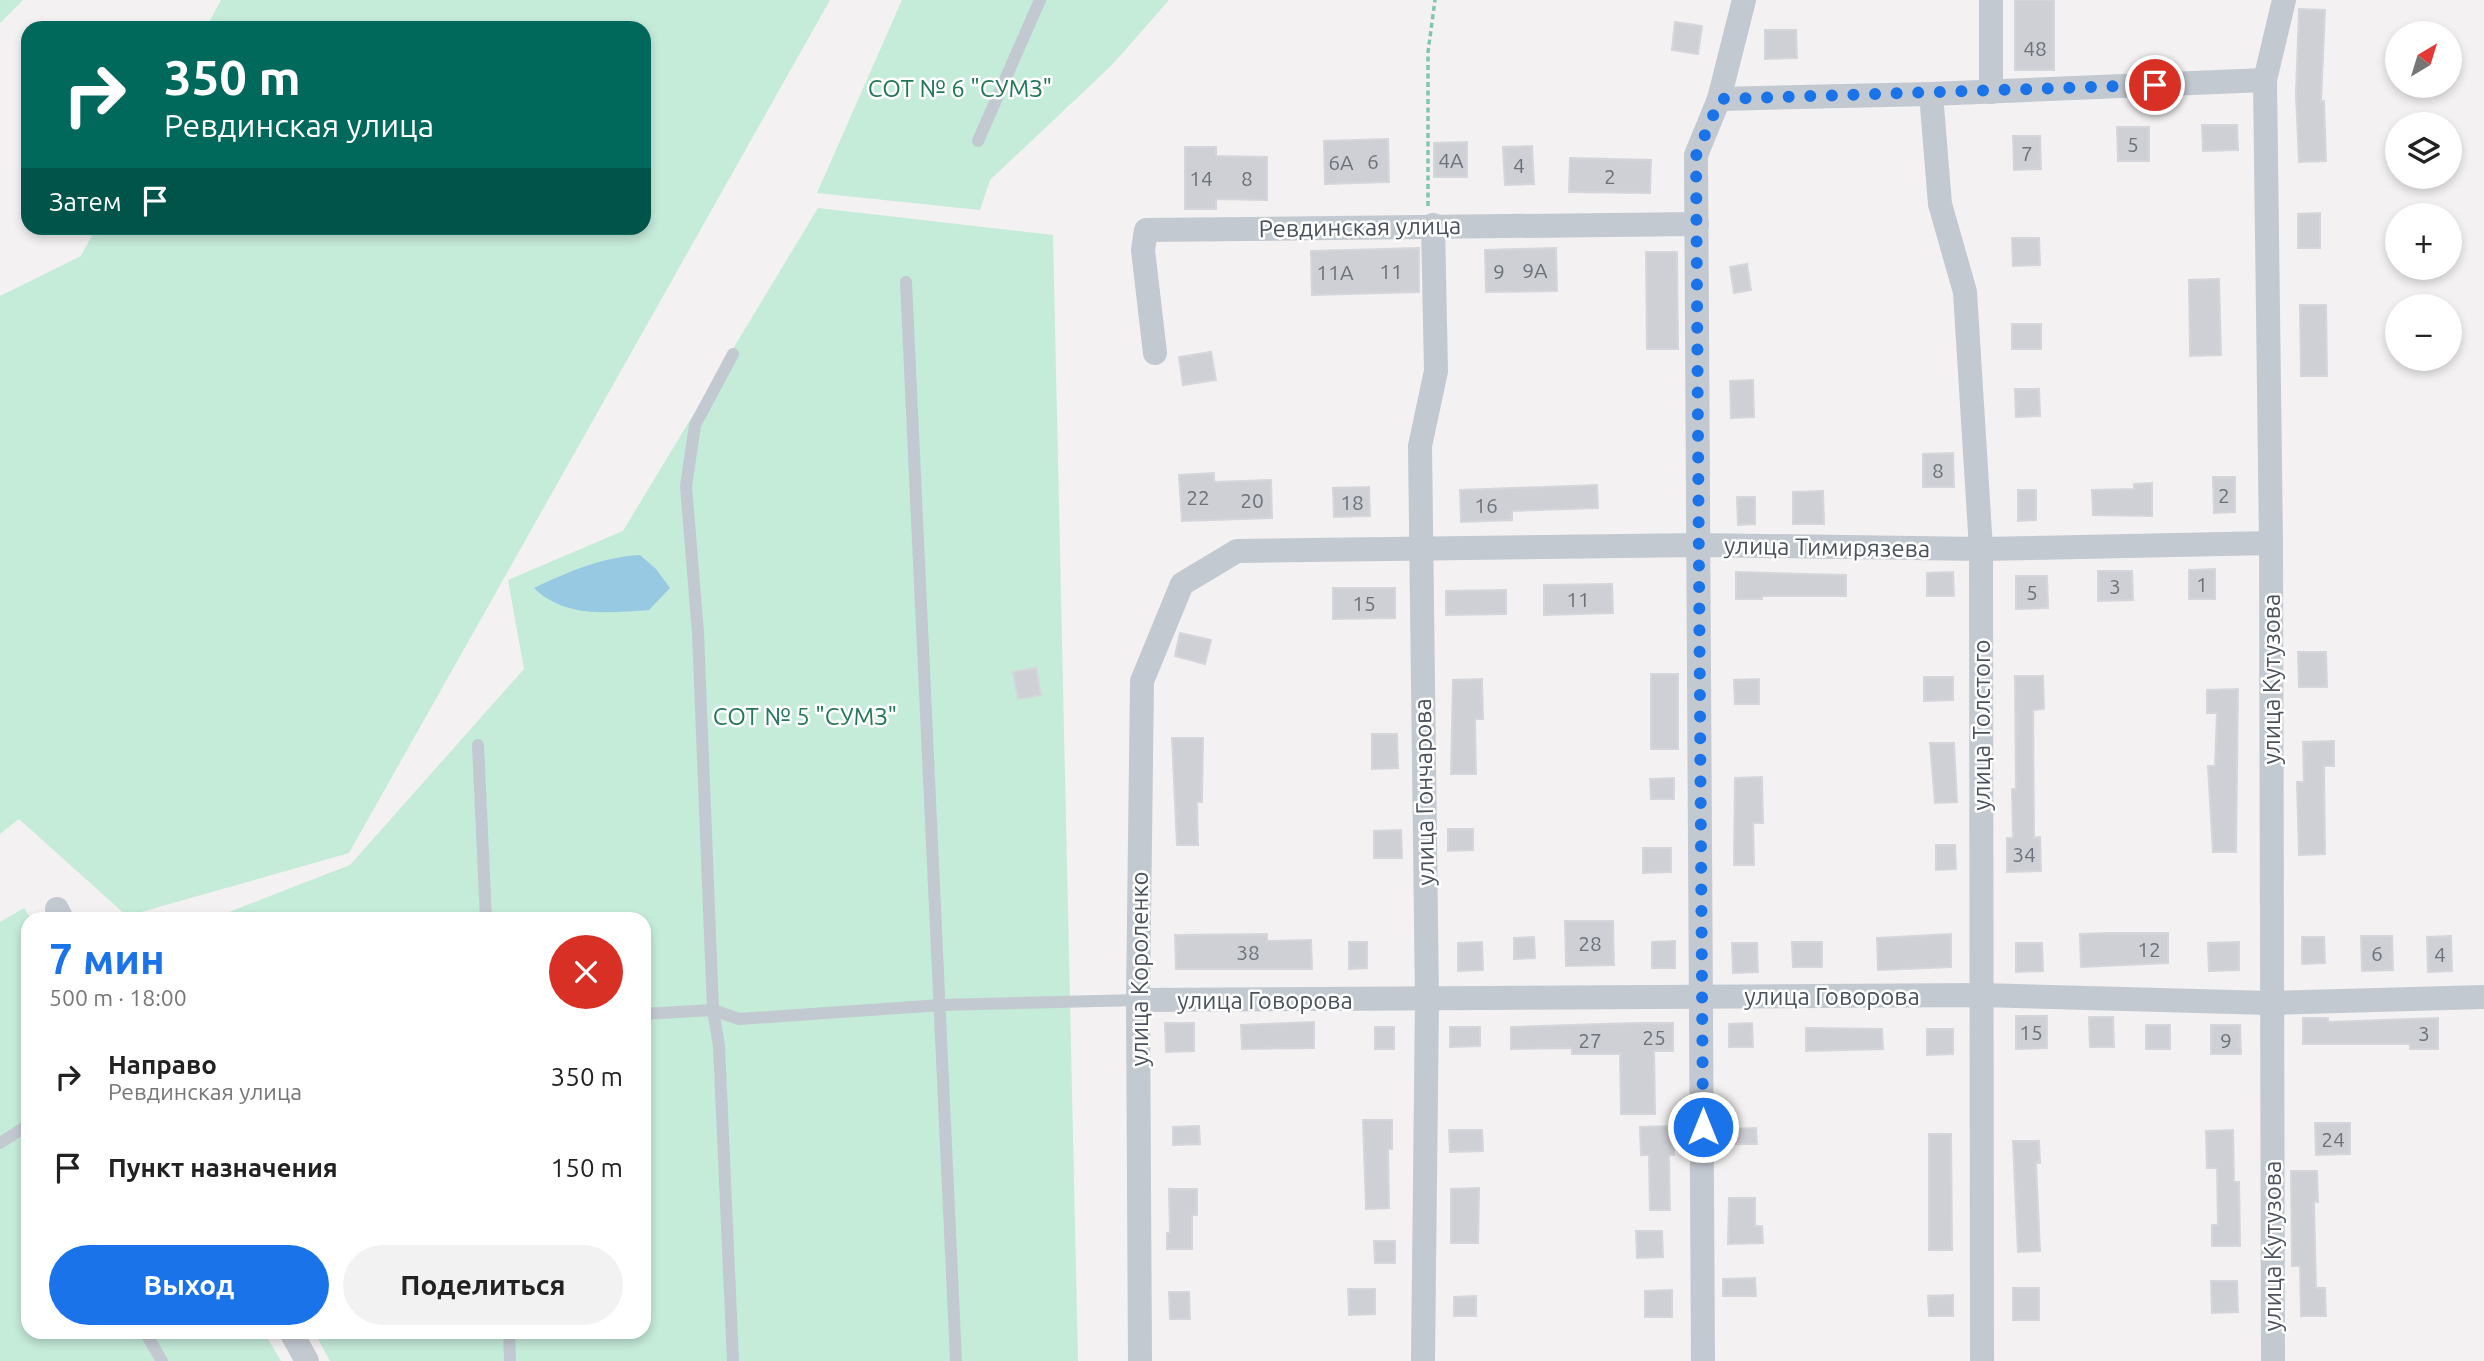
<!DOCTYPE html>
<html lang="ru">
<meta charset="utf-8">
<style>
:root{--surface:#fff;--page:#f2f2f2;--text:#222;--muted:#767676;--accent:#1a73e8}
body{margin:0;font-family:Ubuntu,sans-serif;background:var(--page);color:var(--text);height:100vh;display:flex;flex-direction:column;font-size:26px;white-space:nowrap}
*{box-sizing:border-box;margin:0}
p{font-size:23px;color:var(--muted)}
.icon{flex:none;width:38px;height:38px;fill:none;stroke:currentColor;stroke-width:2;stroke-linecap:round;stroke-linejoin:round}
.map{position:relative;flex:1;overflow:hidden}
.sheet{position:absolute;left:21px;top:912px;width:630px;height:427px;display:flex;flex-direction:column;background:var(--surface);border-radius:21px;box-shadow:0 4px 10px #0003}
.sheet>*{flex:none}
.top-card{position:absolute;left:21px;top:21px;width:630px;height:214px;border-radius:21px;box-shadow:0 4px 10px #0003;background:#00695c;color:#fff;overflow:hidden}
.needle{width:46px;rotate:38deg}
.buttons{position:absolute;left:2385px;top:21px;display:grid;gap:14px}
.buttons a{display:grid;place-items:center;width:77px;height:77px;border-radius:50%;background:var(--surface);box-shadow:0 4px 10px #0003;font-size:35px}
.pin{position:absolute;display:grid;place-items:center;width:60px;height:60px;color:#fff;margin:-30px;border:4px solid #fff;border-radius:50%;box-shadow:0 2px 7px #0007}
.me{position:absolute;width:77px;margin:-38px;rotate:0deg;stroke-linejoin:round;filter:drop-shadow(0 0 5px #0008)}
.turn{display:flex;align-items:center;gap:24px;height:147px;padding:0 28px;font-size:32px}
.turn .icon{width:91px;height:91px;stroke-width:2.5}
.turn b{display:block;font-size:49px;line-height:60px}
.then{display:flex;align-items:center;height:66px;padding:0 28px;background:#0003;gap:14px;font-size:26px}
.round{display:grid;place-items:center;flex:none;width:74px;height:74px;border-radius:37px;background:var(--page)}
.summary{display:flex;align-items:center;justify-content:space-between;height:119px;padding:0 28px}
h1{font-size:42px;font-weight:700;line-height:52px;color:var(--accent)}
.cta{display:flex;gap:14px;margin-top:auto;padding:14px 28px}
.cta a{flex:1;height:80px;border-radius:42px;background:var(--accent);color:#fff;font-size:28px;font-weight:700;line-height:80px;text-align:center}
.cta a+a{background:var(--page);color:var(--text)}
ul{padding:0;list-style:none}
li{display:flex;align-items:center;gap:21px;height:91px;padding:0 28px}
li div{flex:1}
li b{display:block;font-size:26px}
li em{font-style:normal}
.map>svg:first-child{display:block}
</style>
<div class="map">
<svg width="2484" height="1361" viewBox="0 0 2484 1361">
<rect width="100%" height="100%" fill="#f3f1f1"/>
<g fill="#c5ebd9">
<path d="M0,0H23L0,23Z"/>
<path d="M221,0H830L349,853L127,916L19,819L0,834V296L81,256L96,228H644V28H206Z"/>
<path d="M902,0H1169L1112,65L990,180L980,210L817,193Z"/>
<path d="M818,208L1053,235L1078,1361H330L314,1332H644V919H211L350,865L524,669L508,580L623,531Z"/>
<path d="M24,908L31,919H28V1332H264L281,1361H0V922Z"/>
</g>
<path fill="#97c9e3" d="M640,555L656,569L670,588L649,610C608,613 564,618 534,588C567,572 603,557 640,555Z"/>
<g fill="#ced0d5" stroke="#d5d6db" stroke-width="2">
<rect x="2015" y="0" width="39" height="70"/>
<path d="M2299,9L2325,10L2321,101H2324L2326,161L2299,162L2296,95Z"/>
<path d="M1675,22L1702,26L1698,54L1672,50Z"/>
<path d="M1765,30H1796L1797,58L1765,59Z"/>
<path d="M2202,125H2237L2238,150L2203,151Z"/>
<path d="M2117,127H2149V161H2118Z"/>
<path d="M2013,136H2040L2041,169L2014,170Z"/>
<path d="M1388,139L1389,182L1325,184L1324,141Z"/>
<path d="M1467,142V177H1434V143Z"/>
<path d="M1532,146L1534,184L1505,185L1503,147Z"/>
<path d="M1185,147H1216V156L1267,157V200L1216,199V209H1185Z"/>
<path d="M1570,158L1651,160L1650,193L1569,192Z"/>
<path d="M2320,213V248H2298V214Z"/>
<path d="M2012,238H2039L2040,265L2013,266Z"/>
<path d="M1419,248V292L1312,295L1311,251Z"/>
<path d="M1556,248L1557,291L1486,292L1485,250Z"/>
<path d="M1646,252H1677L1678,349H1647Z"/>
<path d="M1747,264L1751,290L1734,293L1730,267Z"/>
<path d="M2219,279L2221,355L2190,356L2189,280Z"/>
<path d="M2300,305H2326L2327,376H2301Z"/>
<rect x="2012" y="324" width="29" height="25"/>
<path d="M1211,352L1216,380L1183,385L1179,357Z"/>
<path d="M1753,380L1754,417L1731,418L1730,381Z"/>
<path d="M2015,389H2039L2040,416L2016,417Z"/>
<path d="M1953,453L1954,487H1923V454Z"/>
<path d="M1214,473V482L1271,480L1272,518L1182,521L1179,475Z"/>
<path d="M2213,477H2235V512L2214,513Z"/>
<path d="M2152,483V516L2093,515L2092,490L2134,489V484Z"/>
<path d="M1597,485L1598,508L1512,511V520L1461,522L1460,490Z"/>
<path d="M1369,487L1370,516L1334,517L1333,488Z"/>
<path d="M2018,490H2036V520L2018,521Z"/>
<path d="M1823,491L1824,524H1793V492Z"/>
<path d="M1737,497H1755V524L1738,525Z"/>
<path d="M2215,569V599H2189V570Z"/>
<path d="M2098,571H2132L2133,600L2098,601Z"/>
<path d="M1736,572L1846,575V596H1762V599H1736Z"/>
<path d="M1953,572L1954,596H1927V573Z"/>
<path d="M2016,576H2047L2048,608L2016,609Z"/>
<path d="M1612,584L1613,613L1544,615V585Z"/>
<path d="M1333,588H1395V618L1333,619Z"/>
<path d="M1506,590V614L1446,615V591Z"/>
<path d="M1180,633L1211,640L1205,664L1175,656Z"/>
<path d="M2298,652H2326L2327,687H2299Z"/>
<path d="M1036,668L1041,695L1018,699L1013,672Z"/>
<rect x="1651" y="674" width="27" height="75"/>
<path d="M2015,676H2043L2044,709L2033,710L2034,838L2040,837L2041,871L2007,872V838H2013L2012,789H2016Z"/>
<path d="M1924,677H1953V700L1924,701Z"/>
<path d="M1482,679L1483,719H1475L1476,774H1451L1453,680Z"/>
<path d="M1759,679V704H1735L1734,680Z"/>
<path d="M2238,689L2236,852H2213L2208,766H2215L2217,713H2207V690Z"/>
<path d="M1372,734H1397L1398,768L1372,769Z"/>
<path d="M1172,738H1203L1202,802H1197L1198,845H1177Z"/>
<path d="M2334,741V766H2324L2325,854L2299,855L2297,782H2304L2303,742Z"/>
<path d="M1930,743H1954L1957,802L1935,803Z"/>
<path d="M1762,777L1763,823H1753L1754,865H1734L1735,778Z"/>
<path d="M1674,778V799H1651L1650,779Z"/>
<path d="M1448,829H1473V850L1448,851Z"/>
<path d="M1401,830L1402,858H1374V831Z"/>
<path d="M1936,845H1955L1956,869L1936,870Z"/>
<path d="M1643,848H1671V872L1643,873Z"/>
<path d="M1565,921H1613L1614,965L1566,966Z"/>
<path d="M2110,933H2168V963L2081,967L2080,934Z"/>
<path d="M1267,934V941L1311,940L1312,969H1176L1175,935Z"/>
<path d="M1951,934V967L1878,970L1877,938Z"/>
<path d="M2361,936H2392L2393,970L2362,971Z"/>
<path d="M2451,936L2452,971L2428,972L2427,937Z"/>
<path d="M1534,937L1535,958L1514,959V938Z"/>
<path d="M2302,937H2324L2325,963L2302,964Z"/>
<path d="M1675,941V968H1652V942Z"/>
<path d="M1349,942H1367V968L1349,969Z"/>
<path d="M1482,942L1483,970L1458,971V943Z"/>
<path d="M1792,942H1822V967H1793Z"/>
<path d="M2239,942V970L2209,971L2208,943Z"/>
<path d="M1732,943H1757L1758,972L1733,973Z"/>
<path d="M2016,943H2042L2043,971L2016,972Z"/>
<path d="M2016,1016H2047V1048L2016,1049Z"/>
<path d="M2089,1017H2113L2114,1047H2090Z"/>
<path d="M2303,1018H2328V1022L2438,1018V1049H2410V1044H2303Z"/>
<path d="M1314,1022V1048L1242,1049L1241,1025Z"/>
<path d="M1165,1023H1194V1051L1166,1052Z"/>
<path d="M1635,1023H1673V1051H1654L1655,1114H1621L1620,1054H1572V1048L1511,1049V1027Z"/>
<path d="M1752,1023L1753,1047H1729V1024Z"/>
<rect x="2146" y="1025" width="24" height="24"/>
<path d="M2211,1025H2240L2241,1054H2211Z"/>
<rect x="1375" y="1027" width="19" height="22"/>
<path d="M1450,1027H1480V1046L1450,1047Z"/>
<path d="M1806,1028L1882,1029L1883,1049L1806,1051Z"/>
<path d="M1927,1029H1953V1054L1927,1055Z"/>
<path d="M1363,1120H1392V1149H1388L1389,1208L1366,1209Z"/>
<path d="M2315,1123H2350V1154L2316,1155Z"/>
<path d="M1199,1126L1200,1144L1173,1145V1127Z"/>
<path d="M1673,1126L1674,1155H1669L1670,1210H1650L1649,1155H1641L1640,1127Z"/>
<path d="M1756,1128L1757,1144H1729L1728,1129Z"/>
<path d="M1449,1130H1482L1483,1151L1450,1152Z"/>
<path d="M2233,1130L2234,1182H2239L2240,1246H2212V1225H2218L2217,1168H2207L2206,1131Z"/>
<path d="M1929,1134H1951L1952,1250H1929Z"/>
<path d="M2013,1141H2039L2040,1163H2036L2040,1251L2018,1252Z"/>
<path d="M2291,1171H2317L2318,1202H2314L2316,1288H2325L2326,1316H2301L2300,1266H2292Z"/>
<path d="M1479,1188L1478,1243H1451V1189Z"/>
<path d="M1169,1189H1197V1215H1192V1249H1167V1233H1170Z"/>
<path d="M1729,1198H1755V1226H1762L1763,1243L1728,1244Z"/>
<path d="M1636,1231H1662L1663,1257L1637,1258Z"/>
<path d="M1374,1241H1395V1263H1375Z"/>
<path d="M1755,1278L1756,1296H1723V1279Z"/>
<path d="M2211,1281H2237L2238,1312L2212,1313Z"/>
<rect x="2013" y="1288" width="26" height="32"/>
<path d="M1348,1289H1375V1314L1349,1315Z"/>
<path d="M1672,1290V1317H1645V1291Z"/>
<path d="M1169,1292H1189L1190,1319H1170Z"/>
<path d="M1953,1295V1316H1929L1928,1296Z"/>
<path d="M1476,1296V1316H1454V1297Z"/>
</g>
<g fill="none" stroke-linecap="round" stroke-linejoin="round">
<path stroke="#80c6ad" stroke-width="3.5" stroke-dasharray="5 3.5" stroke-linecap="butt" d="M1428,206V52L1435,0"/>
<g stroke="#c3c9d1" stroke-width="12">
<path d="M978,141L1040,0"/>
<path d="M906,282L956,1361"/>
<path d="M478,745L486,919"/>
<path d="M644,1014L713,1010L739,1019L941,1005L1138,1000"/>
<path d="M0,1143L25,1127L28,1132"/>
<path d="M145,1332L162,1361"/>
<path d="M509,1332L510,1361"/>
<path d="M733,1361L719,1046L713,1010L698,633L686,486L695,425L733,354"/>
</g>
<g stroke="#c3c9d1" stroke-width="24">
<path d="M1991,92V0"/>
<path d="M1931,94L1940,204L1965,292L1981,549L1982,1361"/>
<path d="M1719,99L1931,94L2265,80"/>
<path d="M1155,353L1143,250L1146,230L1697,224"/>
<path d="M57,909L62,919"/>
<path d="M1138,1000L1982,995L2270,1003L2484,997"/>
<path d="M291,1332L307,1361"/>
<path d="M1140,1361L1138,1000L1142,681L1182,584L1237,551L1700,545L1981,549L2271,543"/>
<path d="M1423,1361L1427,1000L1420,446L1436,371L1433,225"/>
<path d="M1703,1361L1696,155L1719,99L1744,0"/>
<path d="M2273,1361L2271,543L2265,80L2284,0"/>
</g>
</g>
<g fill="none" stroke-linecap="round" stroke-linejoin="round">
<path stroke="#1a73e8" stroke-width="12" stroke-dasharray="0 21.6" d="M1703,1127L1696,156L1720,99L2155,85"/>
</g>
<g text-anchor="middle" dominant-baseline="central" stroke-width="5" stroke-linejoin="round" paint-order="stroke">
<g font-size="21" fill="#6c727a">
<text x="2035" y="48">48</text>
<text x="2133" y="144">5</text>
<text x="2027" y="153">7</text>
<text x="1451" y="160">4А</text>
<text x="1373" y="161">6</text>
<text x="1341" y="162">6А</text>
<text x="1519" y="165">4</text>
<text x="1610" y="176">2</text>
<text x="1201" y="178">14</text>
<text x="1247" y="178">8</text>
<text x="1535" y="270">9А</text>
<text x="1391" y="271">11</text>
<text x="1499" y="271">9</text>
<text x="1335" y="272">11А</text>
<text x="1938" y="470">8</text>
<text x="2224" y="495">2</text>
<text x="1198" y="497">22</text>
<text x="1252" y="500">20</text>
<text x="1352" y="502">18</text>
<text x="1486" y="505">16</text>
<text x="2202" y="584">1</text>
<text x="2115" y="586">3</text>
<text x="2032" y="592">5</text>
<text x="1578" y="599">11</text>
<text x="1364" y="603">15</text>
<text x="2024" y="854">34</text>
<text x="1590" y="943">28</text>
<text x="2149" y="949">12</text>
<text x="1248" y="952">38</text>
<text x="2377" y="953">6</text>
<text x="2440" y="954">4</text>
<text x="2031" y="1032">15</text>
<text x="2424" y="1033">3</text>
<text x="1654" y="1037">25</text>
<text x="1590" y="1040">27</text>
<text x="2226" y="1040">9</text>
<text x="2333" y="1139">24</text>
</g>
<g font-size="24" fill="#227758" stroke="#fff">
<text x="960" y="88">СОТ № 6 "СУМЗ"</text>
<text x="805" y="716">СОТ № 5 "СУМЗ"</text>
</g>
<g font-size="24" fill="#4b525c" stroke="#fff">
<text transform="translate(1360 227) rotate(-1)">Ревдинская улица</text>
<text transform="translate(1827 547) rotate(1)">улица Тимирязева</text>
<text transform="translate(2271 679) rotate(-90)">улица Кутузова</text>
<text transform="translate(1981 725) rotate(-90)">улица Толстого</text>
<text transform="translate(1424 792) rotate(-91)">улица Гончарова</text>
<text transform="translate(1139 969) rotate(-90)">улица Короленко</text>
<text x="1832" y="996">улица Говорова</text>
<text x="1265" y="1000">улица Говорова</text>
<text transform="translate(2272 1246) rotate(-90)">улица Кутузова</text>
</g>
</g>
</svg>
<div class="buttons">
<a><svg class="needle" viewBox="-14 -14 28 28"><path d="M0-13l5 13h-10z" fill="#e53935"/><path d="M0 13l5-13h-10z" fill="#767676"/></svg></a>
<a><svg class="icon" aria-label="layers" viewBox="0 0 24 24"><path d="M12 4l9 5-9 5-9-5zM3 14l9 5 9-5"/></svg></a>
<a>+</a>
<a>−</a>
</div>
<div class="pin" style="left:2155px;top:85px;background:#d93025"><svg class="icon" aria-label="arrive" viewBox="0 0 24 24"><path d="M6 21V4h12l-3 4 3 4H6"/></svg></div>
<svg class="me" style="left:1703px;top:1127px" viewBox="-20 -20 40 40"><circle r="17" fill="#1a73e8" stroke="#fff" stroke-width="3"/><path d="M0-11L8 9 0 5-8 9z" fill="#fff"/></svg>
<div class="top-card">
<div class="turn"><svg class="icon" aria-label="right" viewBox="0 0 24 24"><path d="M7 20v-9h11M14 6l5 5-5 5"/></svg><div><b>350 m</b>Ревдинская улица</div></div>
<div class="then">Затем<svg class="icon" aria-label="arrive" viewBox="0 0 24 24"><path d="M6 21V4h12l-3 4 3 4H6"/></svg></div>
</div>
<section class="sheet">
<div class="summary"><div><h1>7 мин</h1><p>500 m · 18:00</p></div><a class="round" style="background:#d93025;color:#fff"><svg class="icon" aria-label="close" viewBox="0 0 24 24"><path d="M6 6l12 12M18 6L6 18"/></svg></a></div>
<ul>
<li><svg class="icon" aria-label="right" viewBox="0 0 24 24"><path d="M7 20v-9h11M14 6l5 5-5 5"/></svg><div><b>Направо</b><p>Ревдинская улица</p></div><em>350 m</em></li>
<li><svg class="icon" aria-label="arrive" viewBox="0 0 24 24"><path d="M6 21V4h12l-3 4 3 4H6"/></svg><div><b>Пункт назначения</b></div><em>150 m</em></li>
</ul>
<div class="cta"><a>Выход</a><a>Поделиться</a></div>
</section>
</div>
